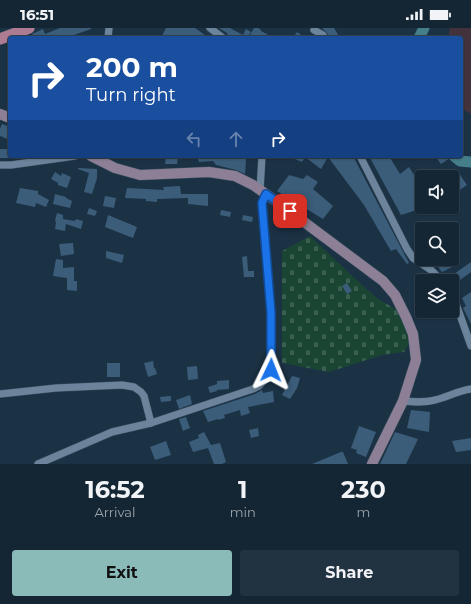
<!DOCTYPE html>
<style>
:root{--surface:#142634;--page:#213240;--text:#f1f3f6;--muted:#9da5ac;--line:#33434f;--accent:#8bbbb9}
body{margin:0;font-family:Montserrat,sans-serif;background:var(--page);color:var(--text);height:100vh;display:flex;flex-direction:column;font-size:15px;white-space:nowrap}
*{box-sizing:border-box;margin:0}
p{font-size:13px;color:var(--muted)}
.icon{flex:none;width:22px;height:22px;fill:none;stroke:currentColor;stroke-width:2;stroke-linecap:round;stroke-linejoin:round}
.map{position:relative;height:436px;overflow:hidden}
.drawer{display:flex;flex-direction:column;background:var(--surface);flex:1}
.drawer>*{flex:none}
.guide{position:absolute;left:8px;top:8px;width:455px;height:122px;border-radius:4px;box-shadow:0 1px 3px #0004,0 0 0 1px var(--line);background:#1a4fa0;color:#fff;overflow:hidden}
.fabs{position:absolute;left:415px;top:142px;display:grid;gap:8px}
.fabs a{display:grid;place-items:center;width:44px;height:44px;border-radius:4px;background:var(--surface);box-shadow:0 1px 3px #0004,0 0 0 1px var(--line);font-size:20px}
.pin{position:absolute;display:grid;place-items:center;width:34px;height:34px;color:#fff;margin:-17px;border-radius:8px;box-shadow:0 2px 6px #0006}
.me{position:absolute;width:44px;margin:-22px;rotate:2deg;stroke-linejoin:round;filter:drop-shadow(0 0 3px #0008)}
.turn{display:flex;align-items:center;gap:14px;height:84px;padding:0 12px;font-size:18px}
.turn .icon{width:52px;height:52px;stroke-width:2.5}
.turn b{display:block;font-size:28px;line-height:34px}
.lanes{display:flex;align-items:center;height:38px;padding:0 12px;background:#0003;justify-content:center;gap:20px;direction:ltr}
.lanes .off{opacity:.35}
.eta{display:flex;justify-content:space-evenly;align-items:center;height:68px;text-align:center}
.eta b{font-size:24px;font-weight:700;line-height:28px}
.button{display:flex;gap:8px;margin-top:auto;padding:8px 12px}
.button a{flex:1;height:46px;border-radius:4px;background:var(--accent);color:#111;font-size:16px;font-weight:700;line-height:46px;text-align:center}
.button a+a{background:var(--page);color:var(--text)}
.status{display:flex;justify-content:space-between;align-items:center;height:28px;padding:0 20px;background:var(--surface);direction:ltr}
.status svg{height:11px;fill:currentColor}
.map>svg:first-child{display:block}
</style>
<div class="status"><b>16:51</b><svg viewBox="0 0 49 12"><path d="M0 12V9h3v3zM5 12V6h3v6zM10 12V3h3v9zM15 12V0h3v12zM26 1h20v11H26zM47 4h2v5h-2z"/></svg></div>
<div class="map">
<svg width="471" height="436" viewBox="0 0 471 436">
<defs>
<pattern id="cemetery-stones" width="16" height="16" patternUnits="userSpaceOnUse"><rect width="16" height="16" fill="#1a4532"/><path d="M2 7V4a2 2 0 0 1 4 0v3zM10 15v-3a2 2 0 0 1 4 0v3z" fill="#3a5f50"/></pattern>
</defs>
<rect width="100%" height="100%" fill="#1b3245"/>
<path fill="#43313b" d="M450,0H471V86L461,80V10H448Z"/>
<path fill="url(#cemetery-stones)" d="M310,208L362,257L377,270L395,281L406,295L410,314L404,324L382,327L329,344L282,335V223Z"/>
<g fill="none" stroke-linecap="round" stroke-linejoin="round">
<g stroke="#447e88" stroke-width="11">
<path d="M419,10L424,0"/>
<path d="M454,128L460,133L471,134"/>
</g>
</g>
<g fill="#3b5d7a">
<path d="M60,0H91V1L74,7L75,10H34L32,6L43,1L45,6Z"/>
<path d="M166,0H195L209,10H161Z"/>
<path d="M219,0H230L243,7L246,1L251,4L248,9L249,10H230L228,9L227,5Z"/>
<path d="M254,0H258L261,2V3L274,10H256L250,7Z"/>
<path d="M322,0H334L340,10H329L327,5Z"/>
<path d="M297,4L305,10H293Z"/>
<path d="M2,96L10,99V112L0,108V101Z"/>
<rect x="0" y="121" width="10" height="9"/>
<path d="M166,128H178L177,136H165Z"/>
<path d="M197,128H227L246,131L245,146L236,142L216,137L213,133L199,134Z"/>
<path d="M287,128H353L409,235L407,236L396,221L391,223L364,177L328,129L321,141L305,129L302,134Z"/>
<path d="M369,128H389L400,146L409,139L422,159V164L416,168L423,180L401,187Z"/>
<path d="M435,128H453L441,136Z"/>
<path d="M78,140L97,141V150L92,166L84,164L89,145L78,141Z"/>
<path d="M456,141L467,157L455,165L452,160V149H443Z"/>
<path d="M55,144L61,148L62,145L71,149L67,160L58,157V155L51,151Z"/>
<path d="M289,147L303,151L307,147L318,154L313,161L333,178L323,191L277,163Z"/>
<path d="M180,158L181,166H208V178L188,176V170L157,171V174L146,173V171L125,170L127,160L164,162L163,159Z"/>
<path d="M20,160L38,163V166L49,172L46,179L36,175L35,179L16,175Z"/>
<path d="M55,166L66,169V170L72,173L70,180L53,176Z"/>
<path d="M105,168L116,170L114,180L103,178Z"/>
<path d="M89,180L97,183L95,188L87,186Z"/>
<path d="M221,182L231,184L230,189L220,187Z"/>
<path d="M57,185L63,187V191L75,193L76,191L83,193L81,201L66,196L65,203L55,201L56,194L55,193Z"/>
<path d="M108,187L137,199L133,210L105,199Z"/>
<path d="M243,187L253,189L252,194L242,192Z"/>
<path d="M417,194L422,201L419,204L414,197Z"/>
<path d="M73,215L74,226L61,228L59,216Z"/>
<path d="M106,223L124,227L122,235L106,230Z"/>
<path d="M247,228L248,243H254V249H244L242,229Z"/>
<path d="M56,231L63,232V240L74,239V253H77V263L67,262V250L53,248Z"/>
<path d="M432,231H446L452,239L442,244Z"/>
<path d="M471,234V244L460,252L454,246Z"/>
<path d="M347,255L352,263L347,266L342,258Z"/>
<path d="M471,264V296L463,280L466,278L462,270Z"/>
<path d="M153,333L154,340H155L157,346L148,349L144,335Z"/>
<rect x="107" y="335" width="13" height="14"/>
<path d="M197,338L198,351L188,352L187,339Z"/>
<path d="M292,348L300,350L297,360L290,371L282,367Z"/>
<path d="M229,352V361L217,362V363L210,365L208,359L217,356V353Z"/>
<path d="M262,362L263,365L273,363L274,374L248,379L250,385L241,388L240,382L224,387L225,390L218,392V391L208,394L203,383L255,366Z"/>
<path d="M190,367L192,376L179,381L176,372Z"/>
<path d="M171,368V373L161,374L160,369Z"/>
<path d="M411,382L430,384L429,404L407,400Z"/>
<path d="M186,389L190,400L183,403L179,391Z"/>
<path d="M359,398L376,404L366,429L356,425L357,422L351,420Z"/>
<path d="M258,400L259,408L251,410L249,402Z"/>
<path d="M204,404L211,417L220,415L226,434L222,436H214L208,420L193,424L189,414L199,410L198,407Z"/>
<path d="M395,404L418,411L406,436H380Z"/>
<path d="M471,410V422L456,424L452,413Z"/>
<path d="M166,413L171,427L155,432L150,419Z"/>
<path d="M341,424H343L348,436H312Z"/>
</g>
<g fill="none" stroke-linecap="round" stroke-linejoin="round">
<defs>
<g id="street">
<path d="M210,0L223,10"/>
<path d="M314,2L323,7L324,10"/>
<path d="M108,10L109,0"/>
<path d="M360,128L407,221L413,230L431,242L442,253"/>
<path d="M0,137H11L75,128"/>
<path d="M260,162L262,128"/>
<path d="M452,268L455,273L471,318"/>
<path d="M0,366L56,360L122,357L134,359L141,364L144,368L151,395"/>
<path d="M403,373C414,374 424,375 435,372C447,369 458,363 471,361"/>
<path d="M38,436L112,404L151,395L253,361L259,358L268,348L272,335L271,285L262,175L266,166"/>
</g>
<g id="secondary">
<path d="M0,86L10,90"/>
<path d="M91,128L115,140L140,147L209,144L235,148L253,157L280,176L383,253L395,267L406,289L413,306L416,332L403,373L372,436"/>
</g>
<path id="primary" d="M0,11L29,0"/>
</defs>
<use href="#street" stroke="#3d5060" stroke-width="8"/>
<use href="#secondary" stroke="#3d5060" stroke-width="11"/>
<use href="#primary" stroke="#3d5060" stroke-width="12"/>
<use href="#street" stroke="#6b849b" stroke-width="7"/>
<use href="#secondary" stroke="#8d8096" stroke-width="10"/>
<use href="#primary" stroke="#ae7c92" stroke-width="11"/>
</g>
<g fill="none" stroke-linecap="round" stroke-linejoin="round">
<defs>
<path id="route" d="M271,342V285L262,175L266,166L290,183"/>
</defs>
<use href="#route" stroke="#114b97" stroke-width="10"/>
<use href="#route" stroke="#1a73e8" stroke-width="7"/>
</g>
</svg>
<div class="fabs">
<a><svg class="icon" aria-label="sound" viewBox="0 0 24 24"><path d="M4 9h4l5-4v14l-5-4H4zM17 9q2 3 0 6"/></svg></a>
<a><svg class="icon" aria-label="search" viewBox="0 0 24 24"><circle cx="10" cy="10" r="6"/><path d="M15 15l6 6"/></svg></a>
<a><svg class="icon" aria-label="layers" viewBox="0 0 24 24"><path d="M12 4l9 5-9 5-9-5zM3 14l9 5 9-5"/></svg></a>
</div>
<div class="pin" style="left:290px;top:183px;background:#d93025"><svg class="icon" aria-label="arrive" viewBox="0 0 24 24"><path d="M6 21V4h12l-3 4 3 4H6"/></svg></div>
<svg class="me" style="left:271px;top:342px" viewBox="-20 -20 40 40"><path d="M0-17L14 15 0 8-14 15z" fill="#1a73e8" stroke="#fff" stroke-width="4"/></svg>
<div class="guide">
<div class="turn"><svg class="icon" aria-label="right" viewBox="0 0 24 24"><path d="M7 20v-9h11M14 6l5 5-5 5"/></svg><div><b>200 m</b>Turn right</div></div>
<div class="lanes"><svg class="icon off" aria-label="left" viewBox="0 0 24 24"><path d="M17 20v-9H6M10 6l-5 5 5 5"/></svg><svg class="icon off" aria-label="ahead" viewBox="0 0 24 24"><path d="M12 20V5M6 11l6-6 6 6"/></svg><svg class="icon" aria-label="right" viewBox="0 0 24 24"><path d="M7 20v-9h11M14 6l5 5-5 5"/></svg></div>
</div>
</div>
<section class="drawer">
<div class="eta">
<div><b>16:52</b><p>Arrival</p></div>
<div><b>1</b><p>min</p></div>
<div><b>230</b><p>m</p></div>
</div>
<div class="button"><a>Exit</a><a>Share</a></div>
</section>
